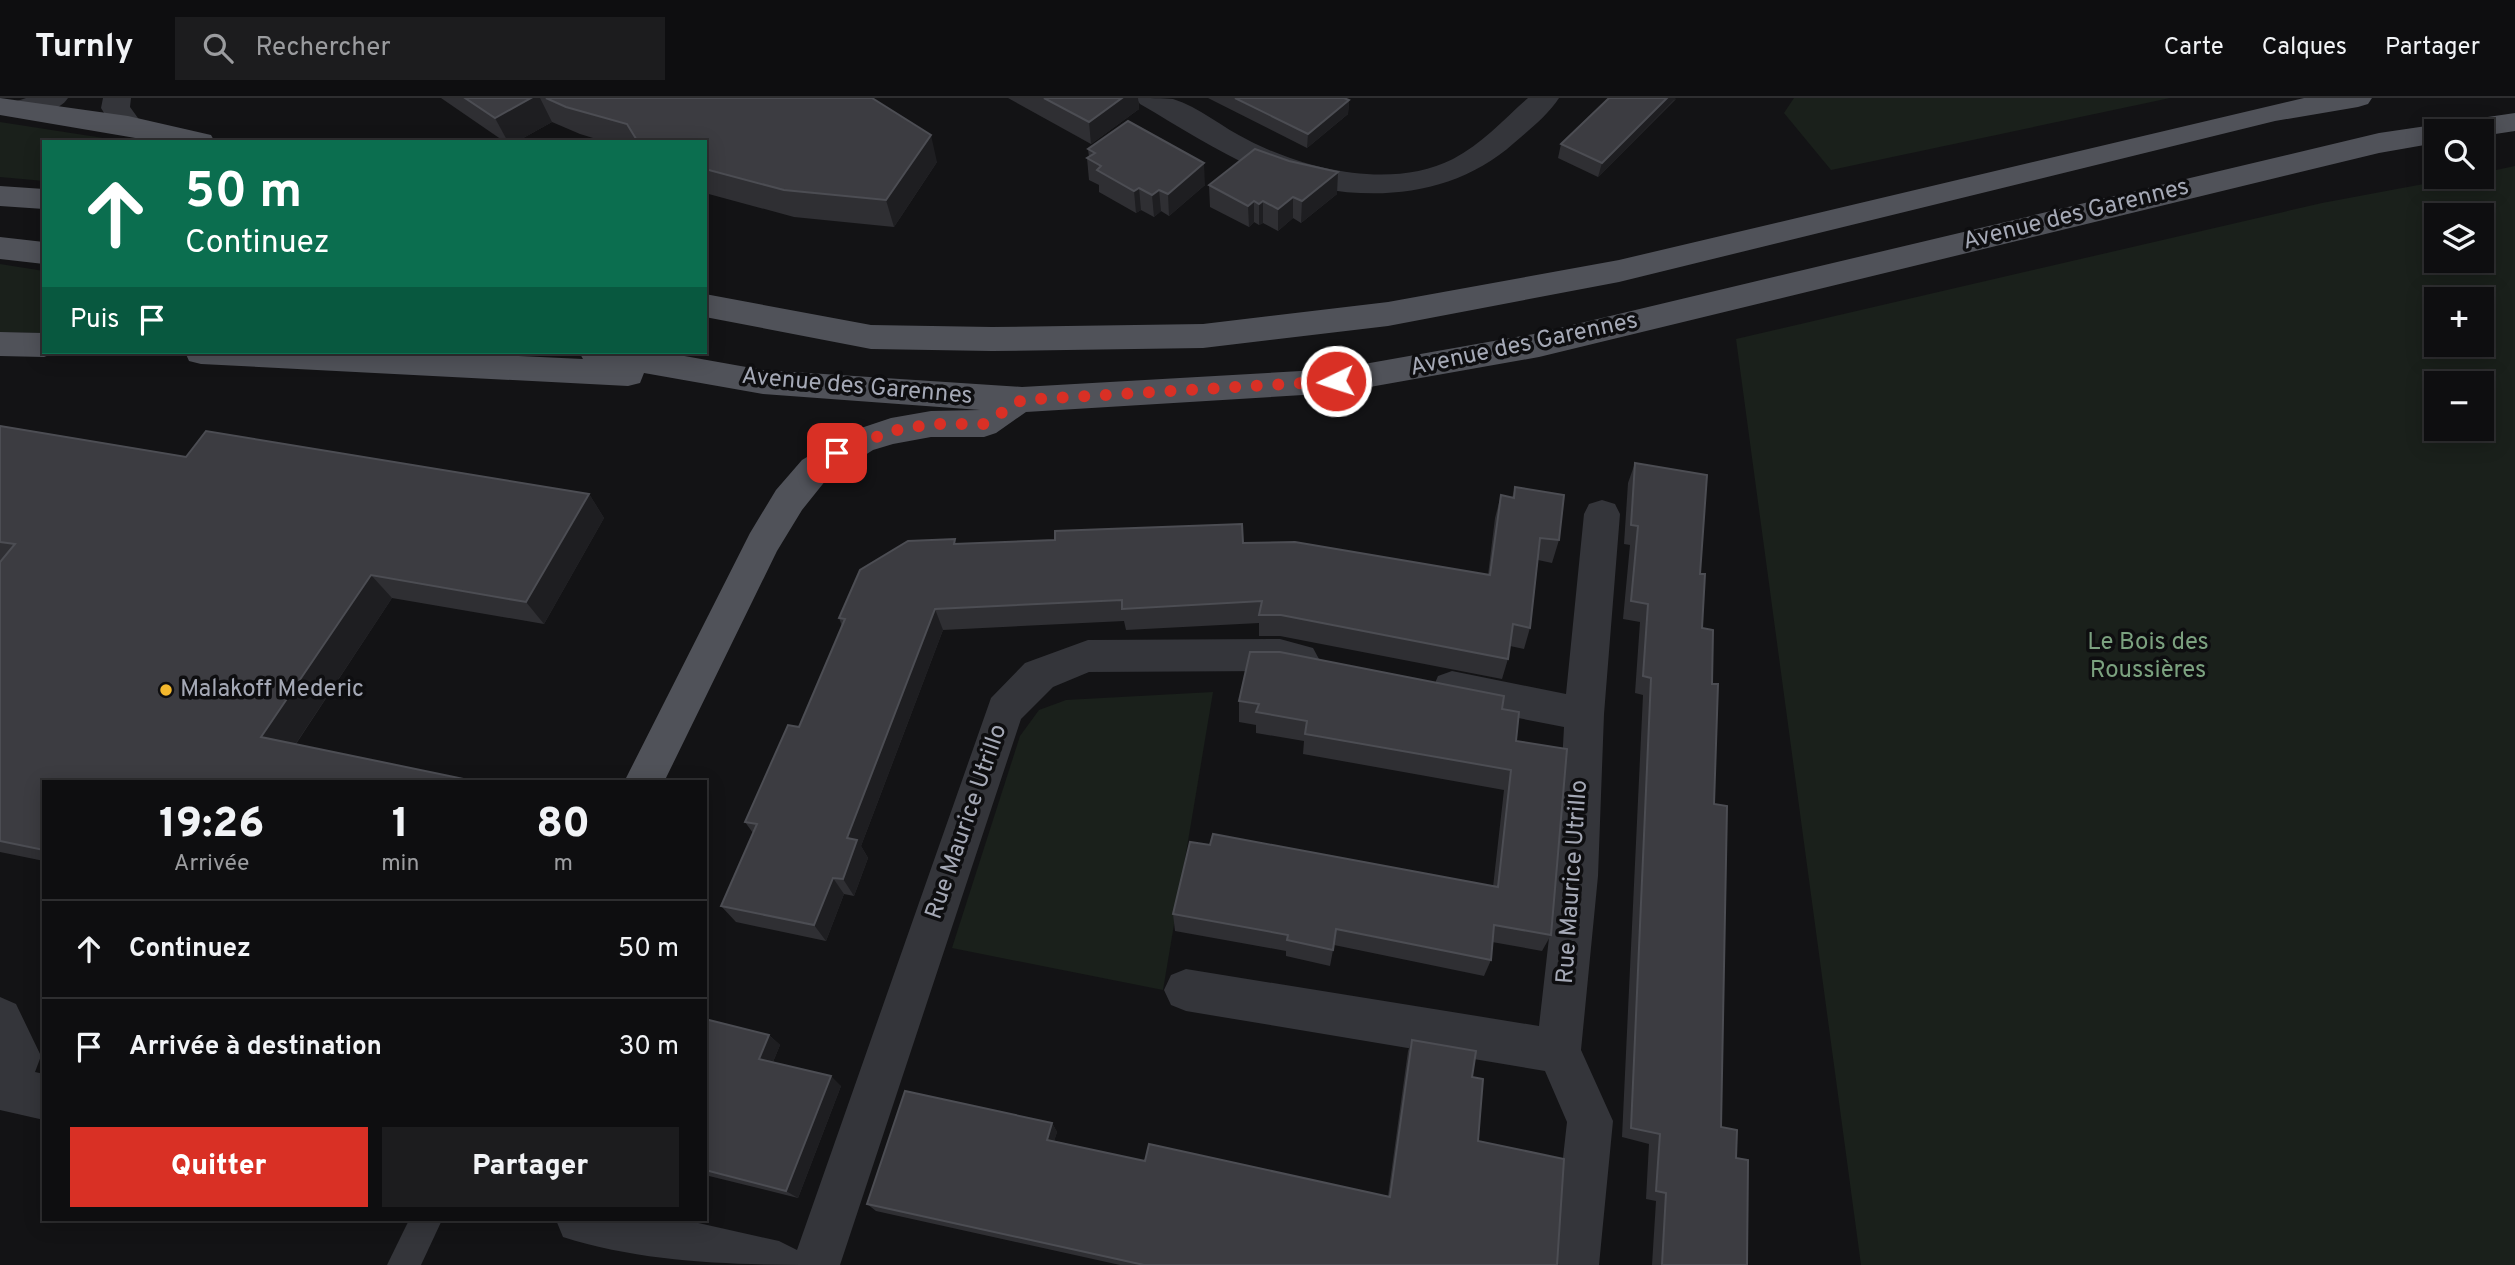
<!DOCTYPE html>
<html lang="fr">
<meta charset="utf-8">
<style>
:root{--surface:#0e0e10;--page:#1c1c1e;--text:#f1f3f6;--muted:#9b9c9f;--line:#2e2e30;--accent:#d93025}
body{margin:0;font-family:Overpass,sans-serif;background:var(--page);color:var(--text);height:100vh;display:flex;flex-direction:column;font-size:26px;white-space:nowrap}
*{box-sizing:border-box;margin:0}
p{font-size:23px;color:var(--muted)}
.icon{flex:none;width:38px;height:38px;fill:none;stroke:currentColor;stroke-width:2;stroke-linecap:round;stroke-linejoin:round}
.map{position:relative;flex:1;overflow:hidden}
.sheet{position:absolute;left:42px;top:682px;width:665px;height:441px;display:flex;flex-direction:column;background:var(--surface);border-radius:0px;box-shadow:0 4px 18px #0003,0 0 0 2px var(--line)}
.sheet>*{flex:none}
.banner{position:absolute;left:42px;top:42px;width:665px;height:214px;border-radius:0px;box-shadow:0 4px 18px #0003,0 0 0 2px var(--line);background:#0b6e4f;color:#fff;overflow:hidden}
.controls{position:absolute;left:2424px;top:21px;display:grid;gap:14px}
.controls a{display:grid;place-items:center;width:70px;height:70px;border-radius:0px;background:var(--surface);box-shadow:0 4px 18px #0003,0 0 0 2px var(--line);font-size:35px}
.pin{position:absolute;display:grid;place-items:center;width:60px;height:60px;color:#fff;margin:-30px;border-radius:14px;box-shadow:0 4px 10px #0006}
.me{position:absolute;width:77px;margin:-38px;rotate:266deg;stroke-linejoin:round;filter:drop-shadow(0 0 5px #0008)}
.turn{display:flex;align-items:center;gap:24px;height:147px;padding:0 28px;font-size:32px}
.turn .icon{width:91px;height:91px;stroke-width:2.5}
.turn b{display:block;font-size:49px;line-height:60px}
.then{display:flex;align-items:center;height:66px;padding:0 28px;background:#0003;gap:14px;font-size:26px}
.eta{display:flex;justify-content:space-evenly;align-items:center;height:119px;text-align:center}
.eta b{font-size:42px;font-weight:800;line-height:49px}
.primary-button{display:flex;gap:14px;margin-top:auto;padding:14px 28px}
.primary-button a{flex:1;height:80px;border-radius:0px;background:var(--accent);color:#fff;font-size:28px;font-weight:800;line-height:80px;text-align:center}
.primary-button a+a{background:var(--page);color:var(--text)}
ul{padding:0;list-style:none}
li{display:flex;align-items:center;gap:21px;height:98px;padding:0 28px;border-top:2px solid var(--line)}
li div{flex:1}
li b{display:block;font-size:26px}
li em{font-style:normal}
header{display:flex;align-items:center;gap:42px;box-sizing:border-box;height:98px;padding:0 35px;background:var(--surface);border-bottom:2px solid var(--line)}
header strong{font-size:33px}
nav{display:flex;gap:38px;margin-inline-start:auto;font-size:24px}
.search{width:490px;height:63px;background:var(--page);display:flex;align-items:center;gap:18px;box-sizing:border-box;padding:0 24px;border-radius:0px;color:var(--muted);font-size:26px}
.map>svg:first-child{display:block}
</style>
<header>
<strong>Turnly</strong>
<div class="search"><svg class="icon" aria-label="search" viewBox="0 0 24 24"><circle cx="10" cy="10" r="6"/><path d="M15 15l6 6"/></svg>Rechercher</div>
<nav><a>Carte</a><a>Calques</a><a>Partager</a></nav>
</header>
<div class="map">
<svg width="2515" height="1167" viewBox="0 0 2515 1167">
<rect width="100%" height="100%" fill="#131315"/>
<g fill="#1a201b" fill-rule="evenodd">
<path d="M1794,0H2170L1831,72L1784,15Z"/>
<path d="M0,24L129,44H44V83L0,79Z"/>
<path d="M2515,68V1167H1861L1736,241L2322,105L2461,79H2482V75ZM2482,117V163H2436V117ZM2482,201V247H2436V201ZM2482,285V331H2436V285Z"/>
<path d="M0,166L44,173V235L0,234Z"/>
<path d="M1213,594L1163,892L952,850L1020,638L1039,612L1066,602Z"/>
</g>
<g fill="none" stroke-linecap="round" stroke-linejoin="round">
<path fill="#34353a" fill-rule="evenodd" d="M409,1122H442L421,1167H387Z"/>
<g fill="#34353a" fill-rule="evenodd">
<path d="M26,0H68C59,14 29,22 14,18L10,11L14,4Z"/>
<path d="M103,0H131L130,9L143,27L138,34C118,39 111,26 101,10Z"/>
<path d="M1136,0C1147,0 1163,0 1173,1C1199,9 1223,30 1248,42C1306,72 1392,92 1453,61C1482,46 1504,21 1528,0H1559C1548,17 1529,32 1514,45C1444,108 1340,106 1257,71C1216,53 1178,28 1140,6Z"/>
<path d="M1602,402L1615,406L1620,416L1604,616L1598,778L1581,952L1613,1023L1599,1167H1551L1567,1024L1545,973L1186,913L1171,907L1164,892L1171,877L1186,871L1539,928L1556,778L1564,629L1452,607L1438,602L1433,590L1438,578L1452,573L1566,596L1584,416L1589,406Z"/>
<path d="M1280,541L1313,550L1319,561L1313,572L1300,577L1280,573L1089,574L1053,589L1021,621L840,1167C747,1167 651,1167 563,1139L556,1122H685L779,1143L797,1152L991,600L1025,565L1088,542Z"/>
<path d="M0,899L16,906L41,958L35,974L44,976V1022L0,1012Z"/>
</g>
<g fill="#505259" fill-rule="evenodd">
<path d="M0,0L128,18L211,37L215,44H159L0,17Z"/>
<path d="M2304,0H2372L2368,6L2358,9L2275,23L1619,184L1388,228L1203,250L992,253L871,251L705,219V196L871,227L992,229L1203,226L1388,204L1619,162Z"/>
<path d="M2515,15V33L2482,38V33H2436V45L2379,55L1539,259L1336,295L1026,314L996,335L984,339H931L893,346L873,352L826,382L802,412L777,453L664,684H624L750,435L776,392L802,362L849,334L891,320L931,313L980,312L763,296L644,275L640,285L628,288L201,266L189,263L185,254H433L583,261L579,254H662L763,272L1022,289L1336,271L1539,235L2379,35Z"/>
<path d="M0,88L44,91V111L0,108Z"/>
<path d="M0,139L44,144V166L0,161Z"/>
<path d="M0,234L44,235V254H57L44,259L0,258Z"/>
</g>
</g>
<g fill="#2f2f33">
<path d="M441,0H872L937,64L894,129L794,119L705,95V44H606L580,36L552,24L516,44H505Z"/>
<path d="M1008,0H1138L1139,11L1091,46Z"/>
<path d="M1208,0H1344L1349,2L1348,16L1307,50Z"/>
<path d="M1676,1L1598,79L1558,60L1561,46Z"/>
<path d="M1088,51L1205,87L1169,118L1161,113L1154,119L1141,112L1136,115L1099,94V87L1089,82L1087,60L1089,59Z"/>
<path d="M1209,87L1337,96L1301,125L1293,120L1278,133L1263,125L1259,127L1254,124L1249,129L1210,109Z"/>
<path d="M0,328L186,359L589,396L604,420L544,526L392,500L296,646L44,684V763L0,754V464L2,462H0Z"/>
<path d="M1635,365L1700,476L1702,530L1712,586L1721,1029L1736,1060L1747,1167H1652L1656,1103L1646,1101L1649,1046L1622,1039L1643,597L1635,595L1640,524L1623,521L1630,447L1624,446L1628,385Z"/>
<path d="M1515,389L1559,442L1552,465L1538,462L1530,530L1524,551L1510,548L1508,561L1502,581L1280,538H1259V525L1126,532L1124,523L943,532L861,748L868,760L854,798L844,796L826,843L736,824L721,808L753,735L745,724L799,629L842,528L839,520L956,446L1243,445L1488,477L1495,420L1501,397L1512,400Z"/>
<path d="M1239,603L1502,611L1516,643L1551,837L1542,853L1492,844L1491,862L1484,878L1334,847L1330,868L1286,858V853L1175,833L1173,816L1493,789L1504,692L1303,656L1304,643L1256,635V627L1239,624Z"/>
<path d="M705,921L769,937L780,947L773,964L841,988L798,1100L705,1077Z"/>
<path d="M1412,942L1472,979L1478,1043L1557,1167H1120L876,1113L867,1106L1052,1025L1057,1034L1054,1043L1145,1063L1388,1098L1408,953Z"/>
</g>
<g fill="#1e1e21">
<path d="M531,0H540L552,24L516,44H508L495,20Z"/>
<path d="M1122,0H1138L1139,11L1091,46L1089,24Z"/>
<path d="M1667,0H1676L1598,79L1602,65Z"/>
<path d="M1349,2L1348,16L1307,50L1308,36Z"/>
<path d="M931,37L937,64L894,129L886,102Z"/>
<path d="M1204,65L1205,87L1169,118L1168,96Z"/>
<path d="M1338,74L1337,96L1301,125L1302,103Z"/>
<path d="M1139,90L1141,112L1136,115L1134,93Z"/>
<path d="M1159,92L1161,113L1154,119L1152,97Z"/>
<path d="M1293,99V120L1278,133V111Z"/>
<path d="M1254,103V124L1249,129L1248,108Z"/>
<path d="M1263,103V125L1259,127V106Z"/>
<path d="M589,396L604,420L544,526L526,504Z"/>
<path d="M371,477L392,500L287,659L261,639Z"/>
<path d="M935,511L943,532L861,748L868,760L854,798L843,781L847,740Z"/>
<path d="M833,780L844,796L826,843L814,827Z"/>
<path d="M769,937L780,947L770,971L759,961Z"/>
<path d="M831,978L841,988L798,1100L786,1093Z"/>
<path d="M1052,1025L1057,1034L1052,1050L1047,1042Z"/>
</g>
<g fill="#3c3c41" stroke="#4c4d53" stroke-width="2">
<path d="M465,0H531L495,20Z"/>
<path d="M546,0H872L931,37L886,102L784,92L705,71V44H638L627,26L566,9Z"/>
<path d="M1044,0H1122L1089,24Z"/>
<path d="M1235,0H1344L1349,2L1308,36Z"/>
<path d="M1609,0H1667L1602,65L1561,46Z"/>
<path d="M1128,23L1204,65L1168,96L1159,92L1152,97L1139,90L1134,93L1097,72L1101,68L1087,60L1095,55L1088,51Z"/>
<path d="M1255,51L1289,63L1338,74L1302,103L1293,99L1278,111L1263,103L1259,106L1254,103L1248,108L1209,87Z"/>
<path d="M0,328L186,359L206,333L589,396L526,504L371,477L261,639L469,682L467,684H44V752L0,743V464L15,446L0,444Z"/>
<path d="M1635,365L1707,377L1700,476H1705L1702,530L1713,532L1712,586H1718L1714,706L1727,708L1721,1029L1737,1032L1736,1060L1748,1062L1747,1167H1662L1666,1095L1656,1093L1660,1036L1631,1030L1651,580L1643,578L1648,506L1631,503L1638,428L1631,427Z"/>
<path d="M1515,389L1564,397L1559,442L1540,440L1530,530L1513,526L1508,561L1281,517H1259L1262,503L1122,511V502L935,511L847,740L857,742L843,781L833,780L814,827L721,808L757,726L745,724L788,627L799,629L845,521L839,520L860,472L908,443L955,441L954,446L1055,442V433L1242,426L1243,445L1295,444L1490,477L1501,397L1514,400Z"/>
<path d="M1250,554H1280L1504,598L1502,611L1519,614L1516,643L1567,651L1551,837L1494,827L1491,862L1336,831L1333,852L1287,842L1288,837L1173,816L1190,744L1210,747L1213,736L1498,789L1511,672L1305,636L1307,623L1256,614L1259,606L1239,603Z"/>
<path d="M705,921L769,937L759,961L831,978L786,1093L705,1072Z"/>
<path d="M1412,942L1476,953L1472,979L1483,981L1478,1043L1564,1061L1557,1167H1144L867,1106L905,993L1052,1025L1047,1042L1145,1063L1149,1046L1390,1099Z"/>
</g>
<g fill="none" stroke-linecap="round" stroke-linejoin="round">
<path stroke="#d93025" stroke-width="12" stroke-dasharray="0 21.6" d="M837,355L891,333L932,326H984L1022,302L1336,283"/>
</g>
<circle fill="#f4b82d" stroke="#0e0e10" stroke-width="2.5" cx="166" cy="592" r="7"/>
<g text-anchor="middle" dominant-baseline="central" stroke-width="7" stroke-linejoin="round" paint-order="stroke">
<g font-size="24" fill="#a5a9b6" stroke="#0e0e10">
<text transform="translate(2076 117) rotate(-14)">Avenue des Garennes</text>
<text transform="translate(1524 247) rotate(-12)">Avenue des Garennes</text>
<text transform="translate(857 289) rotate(5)">Avenue des Garennes</text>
<text transform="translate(967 724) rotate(-71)">Rue Maurice Utrillo</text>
<text transform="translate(1573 784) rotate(-86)">Rue Maurice Utrillo</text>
</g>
<g font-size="24" fill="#7ba17f" stroke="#0e0e10">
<text x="2148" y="545">Le Bois des<tspan x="2148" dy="28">Roussières</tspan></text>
</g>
<g font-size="24" fill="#a5a9b6" stroke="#0e0e10" text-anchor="start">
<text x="180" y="592">Malakoff Mederic</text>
</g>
</g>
</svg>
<div class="controls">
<a><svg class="icon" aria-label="search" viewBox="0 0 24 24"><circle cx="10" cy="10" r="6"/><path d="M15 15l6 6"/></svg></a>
<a><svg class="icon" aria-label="layers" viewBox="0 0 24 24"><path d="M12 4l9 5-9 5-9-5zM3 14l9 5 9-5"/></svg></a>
<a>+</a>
<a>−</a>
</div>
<div class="pin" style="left:837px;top:355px;background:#d93025"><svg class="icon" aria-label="arrive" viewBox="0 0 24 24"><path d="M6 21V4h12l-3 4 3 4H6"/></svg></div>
<svg class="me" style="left:1336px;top:283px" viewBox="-20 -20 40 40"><circle r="17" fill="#d93025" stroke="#fff" stroke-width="3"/><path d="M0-11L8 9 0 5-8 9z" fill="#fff"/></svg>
<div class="banner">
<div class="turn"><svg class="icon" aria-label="ahead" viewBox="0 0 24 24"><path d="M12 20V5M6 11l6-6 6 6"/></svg><div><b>50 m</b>Continuez</div></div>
<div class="then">Puis<svg class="icon" aria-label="arrive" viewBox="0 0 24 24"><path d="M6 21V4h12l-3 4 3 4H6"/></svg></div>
</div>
<section class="sheet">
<div class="eta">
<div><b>19:26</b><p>Arrivée</p></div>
<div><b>1</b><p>min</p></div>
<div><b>80</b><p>m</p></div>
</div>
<ul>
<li><svg class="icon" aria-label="ahead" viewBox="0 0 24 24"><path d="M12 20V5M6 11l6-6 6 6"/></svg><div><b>Continuez</b></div><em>50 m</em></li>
<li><svg class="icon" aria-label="arrive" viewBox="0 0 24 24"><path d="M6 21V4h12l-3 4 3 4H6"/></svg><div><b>Arrivée à destination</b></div><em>30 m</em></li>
</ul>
<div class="primary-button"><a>Quitter</a><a>Partager</a></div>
</section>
</div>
